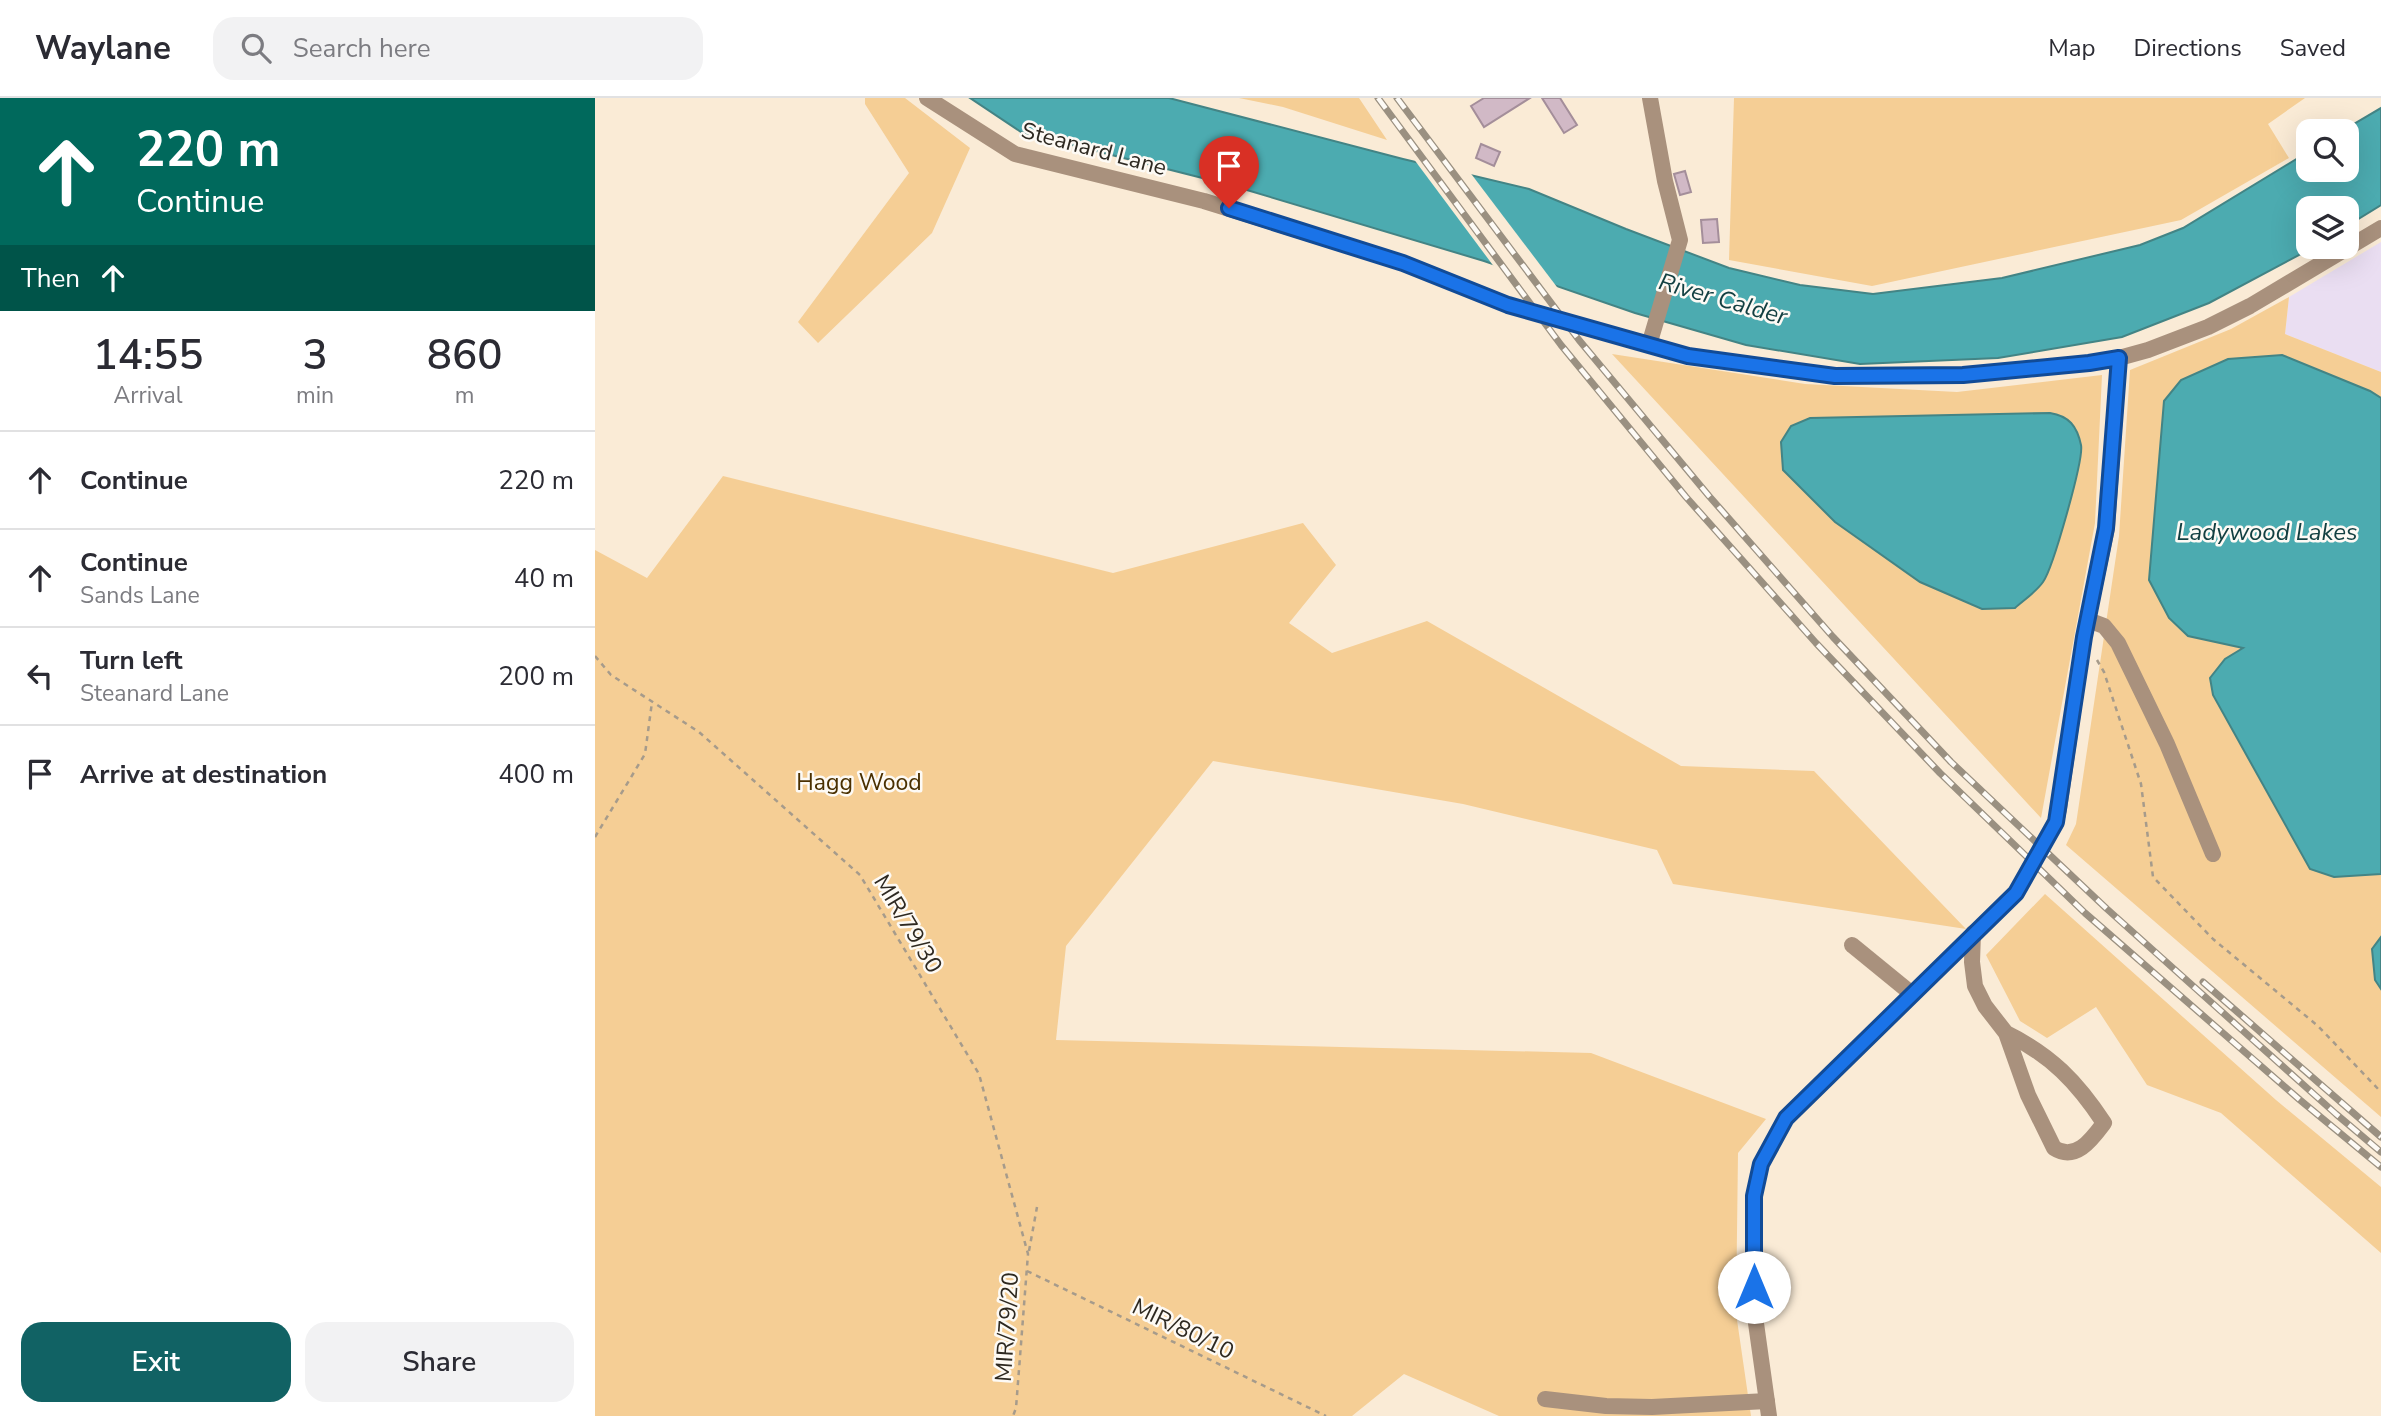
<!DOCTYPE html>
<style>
:root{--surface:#fff;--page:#f2f2f3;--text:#2b2b33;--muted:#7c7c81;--line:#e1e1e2;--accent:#116264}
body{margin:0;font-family:"Nunito Sans",sans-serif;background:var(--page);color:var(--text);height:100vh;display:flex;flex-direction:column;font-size:26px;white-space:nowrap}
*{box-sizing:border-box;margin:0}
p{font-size:23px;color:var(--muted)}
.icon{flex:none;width:38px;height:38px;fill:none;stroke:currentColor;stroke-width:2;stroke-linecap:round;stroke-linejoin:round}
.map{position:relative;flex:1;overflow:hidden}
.sheet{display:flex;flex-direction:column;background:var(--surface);width:595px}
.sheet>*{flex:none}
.guide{background:#00695c;color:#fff;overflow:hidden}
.buttons{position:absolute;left:1701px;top:21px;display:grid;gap:14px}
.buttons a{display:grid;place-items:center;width:63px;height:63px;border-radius:14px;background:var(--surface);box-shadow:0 7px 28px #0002;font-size:35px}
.pin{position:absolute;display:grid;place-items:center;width:60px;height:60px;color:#fff;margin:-72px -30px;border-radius:50% 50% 50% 0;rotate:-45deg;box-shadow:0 0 7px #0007}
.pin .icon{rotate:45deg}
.me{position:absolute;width:77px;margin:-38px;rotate:0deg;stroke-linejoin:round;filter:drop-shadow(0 0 5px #0008)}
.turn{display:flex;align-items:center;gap:24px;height:147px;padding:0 21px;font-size:32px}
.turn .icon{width:91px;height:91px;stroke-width:2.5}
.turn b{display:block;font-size:49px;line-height:60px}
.then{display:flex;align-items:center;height:66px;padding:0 21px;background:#0003;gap:14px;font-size:26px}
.eta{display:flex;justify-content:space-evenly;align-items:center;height:119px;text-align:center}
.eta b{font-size:42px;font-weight:600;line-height:49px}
.cta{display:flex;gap:14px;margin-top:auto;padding:14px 21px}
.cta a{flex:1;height:80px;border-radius:21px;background:var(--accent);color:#fff;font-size:28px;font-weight:600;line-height:80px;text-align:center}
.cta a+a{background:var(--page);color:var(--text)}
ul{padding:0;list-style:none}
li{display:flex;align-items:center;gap:21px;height:98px;padding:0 21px;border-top:2px solid var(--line)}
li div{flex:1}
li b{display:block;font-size:26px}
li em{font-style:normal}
header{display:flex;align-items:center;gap:42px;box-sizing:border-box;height:98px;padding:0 35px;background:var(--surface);border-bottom:2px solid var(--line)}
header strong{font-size:33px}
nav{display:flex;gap:38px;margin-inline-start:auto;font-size:24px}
.search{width:490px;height:63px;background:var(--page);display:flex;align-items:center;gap:18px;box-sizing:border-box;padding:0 24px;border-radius:21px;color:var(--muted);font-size:26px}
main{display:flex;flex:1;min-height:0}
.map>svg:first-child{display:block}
</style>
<header>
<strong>Waylane</strong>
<div class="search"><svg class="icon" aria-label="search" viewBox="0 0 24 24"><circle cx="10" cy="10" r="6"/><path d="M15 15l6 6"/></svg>Search here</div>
<nav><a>Map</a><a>Directions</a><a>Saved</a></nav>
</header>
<main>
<section class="sheet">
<div class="guide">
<div class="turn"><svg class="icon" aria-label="ahead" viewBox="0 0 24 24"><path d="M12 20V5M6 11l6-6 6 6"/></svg><div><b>220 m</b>Continue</div></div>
<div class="then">Then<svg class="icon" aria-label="ahead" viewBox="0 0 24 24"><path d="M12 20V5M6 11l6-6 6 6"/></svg></div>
</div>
<div class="eta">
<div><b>14:55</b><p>Arrival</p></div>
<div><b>3</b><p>min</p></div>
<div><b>860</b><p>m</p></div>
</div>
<ul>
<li><svg class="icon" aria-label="ahead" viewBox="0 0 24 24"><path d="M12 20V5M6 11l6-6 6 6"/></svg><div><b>Continue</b></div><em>220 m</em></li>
<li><svg class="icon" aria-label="ahead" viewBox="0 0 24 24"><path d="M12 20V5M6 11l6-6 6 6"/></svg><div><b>Continue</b><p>Sands Lane</p></div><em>40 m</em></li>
<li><svg class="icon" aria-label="left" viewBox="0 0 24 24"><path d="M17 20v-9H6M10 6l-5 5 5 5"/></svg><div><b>Turn left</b><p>Steanard Lane</p></div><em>200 m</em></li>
<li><svg class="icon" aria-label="arrive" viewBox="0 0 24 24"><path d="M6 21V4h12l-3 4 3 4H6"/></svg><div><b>Arrive at destination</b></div><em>400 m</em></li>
</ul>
<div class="cta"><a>Exit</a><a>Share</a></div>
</section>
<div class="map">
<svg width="1786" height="1318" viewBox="0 0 1786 1318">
<rect width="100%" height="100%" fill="#faebd6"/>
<path fill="#eadef2" d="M1786,144V274L1690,236L1694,199Z"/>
<g fill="#f5ce95">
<path d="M270,0H310L375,50L337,135L223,245L203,224L314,75L270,6Z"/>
<path d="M644,0H764L792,42L688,9Z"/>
<path d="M1139,0H1710L1673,26L1694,60L1586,122L1277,188L1134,162Z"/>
<path d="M1694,199L1690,236L1786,274V300L1775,293L1649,550L1739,779L1786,776V839L1777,851L1780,882L1786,891V1019L1471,747L1481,726L1524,438L1535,272L1636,231Z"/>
<path d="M1017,256L1210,286L1362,294L1507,277L1500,425L1446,720Z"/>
<path d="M128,378L518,475L708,425L741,467L694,525L737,555L832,523L1086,668L1219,673L1371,831L1078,786L1062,752L868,706L618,663L471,848L461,942L996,955L1171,1021L1143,1055L1141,1215L1156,1318H904L809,1276L757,1318H0V452L52,480Z"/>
<path d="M1450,796L1681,1002L1786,1089V1155L1626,1015L1552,987L1501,909L1452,940L1425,923L1391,857Z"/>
</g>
<g fill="#4cabb0" stroke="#438485" stroke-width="2">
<path d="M375,0H574L808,61L934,91L1031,131L1134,170L1205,187L1278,196L1407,180L1545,147L1588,130L1713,54V72H1752V33H1747L1786,10V107L1752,128V110H1713V149H1719L1614,205L1527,239L1403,260L1265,266L1151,247L1040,215L889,163L635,87L426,34Z"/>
<path d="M1687,257L1775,293L1786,300V776L1739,779L1715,771L1618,597L1615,580L1630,561L1648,550L1593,538L1574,520L1554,482L1569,303L1586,282L1633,261Z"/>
<path d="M1455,315C1474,318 1482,328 1486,347C1489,361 1458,470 1448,484C1441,494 1429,502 1420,510L1387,511L1325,484L1240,424L1188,372L1186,344L1196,328L1215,320Z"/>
<path d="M1786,839V891L1780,882L1777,851Z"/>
</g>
<path fill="#faebd6" d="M818,60L874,73L965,193L900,170Z"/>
<g fill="#d1b9c6" stroke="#a48e9a" stroke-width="2">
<path d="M889,0H935L889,29L876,8Z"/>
<path d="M947,0H965L982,27L969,35Z"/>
<path d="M886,46L905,54L899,68L881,60Z"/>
<path d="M1090,73L1096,94L1085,97L1079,76Z"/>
<path d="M1122,121L1124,144L1108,145L1106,122Z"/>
</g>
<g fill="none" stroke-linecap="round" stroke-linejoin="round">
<g stroke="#a69b8b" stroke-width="2.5" stroke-dasharray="5 5" stroke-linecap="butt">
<path d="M0,558L16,577L104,634L265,777L384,976L433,1156L421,1310L418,1318"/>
<path d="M1502,562L1509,574L1546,686L1558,779L1618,841L1723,928L1786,994"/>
<path d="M0,739L50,656L57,604"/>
<path d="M434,1153L442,1109"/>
<path d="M432,1173L731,1318"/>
</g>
<g stroke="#a9917d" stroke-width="16">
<path d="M332,0L420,56L609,103L808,165L913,207L1093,258L1240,278L1368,277L1494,265L1524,260L1553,252L1613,229L1655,208L1786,130"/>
<path d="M1054,247L1085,142L1070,83L1055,0"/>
<path d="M1493,522L1509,528L1523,545L1572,646L1618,756"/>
<path d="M1464,711L1489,539L1512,430L1524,260"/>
<path d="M1378,835L1377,864L1380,888L1390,908L1411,935L1433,997L1459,1050C1481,1064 1497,1041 1509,1025C1482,984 1456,957 1411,935"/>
<path d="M1257,847L1317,896"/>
<path d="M950,1301L1011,1308L1057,1309L1172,1303"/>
<path d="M1174,1318L1159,1211V1098L1166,1066L1191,1020L1421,795"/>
</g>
<defs>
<g id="rail">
<path d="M783,0L966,247L1091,399L1221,545L1345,675L1490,815L1705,1002L1786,1069"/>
<path d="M802,0L984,242L1114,398L1238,539L1356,664L1512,811L1741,1016L1786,1054"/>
<path d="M1608,884L1786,1039"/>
</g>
</defs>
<use href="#rail" stroke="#9a9081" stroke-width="7"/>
<use href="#rail" stroke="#fdfaf5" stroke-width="4.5" stroke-dasharray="13" stroke-linecap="butt"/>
<path stroke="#a9917d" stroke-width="16" d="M1421,795L1461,724L1464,711"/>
</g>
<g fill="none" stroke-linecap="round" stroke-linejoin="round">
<defs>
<path id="route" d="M634,110L808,165L913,207L1093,258L1240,278L1368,277L1494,265L1524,260L1511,430L1489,539L1461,724L1421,795L1191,1020L1166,1066L1159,1098V1189"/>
</defs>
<use href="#route" stroke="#114b97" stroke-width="18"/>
<use href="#route" stroke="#1a73e8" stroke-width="12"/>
</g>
<g text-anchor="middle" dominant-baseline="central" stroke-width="5" stroke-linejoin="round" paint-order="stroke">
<g font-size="23" fill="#2e2921" stroke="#fdfaf5">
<text transform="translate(499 51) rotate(15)">Steanard Lane</text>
<text transform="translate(313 826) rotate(59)">MIR/79/30</text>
<text transform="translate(412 1229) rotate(-86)">MIR/79/20</text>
<text transform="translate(588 1231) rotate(26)">MIR/80/10</text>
</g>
<g font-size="23" fill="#4a3000" stroke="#fdfaf5">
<text x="264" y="684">Hagg Wood</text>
</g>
<g font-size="24" font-style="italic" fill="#123f41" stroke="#fdfaf5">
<text transform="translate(1128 201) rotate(16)">River Calder</text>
<text x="1672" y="434">Ladywood Lakes</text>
</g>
</g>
</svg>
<div class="buttons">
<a><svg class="icon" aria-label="search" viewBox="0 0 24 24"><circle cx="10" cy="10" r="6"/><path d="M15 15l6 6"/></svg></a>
<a><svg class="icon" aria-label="layers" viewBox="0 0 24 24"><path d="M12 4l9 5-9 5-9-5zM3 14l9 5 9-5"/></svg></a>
</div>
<div class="pin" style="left:634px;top:110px;background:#d93025"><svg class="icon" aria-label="arrive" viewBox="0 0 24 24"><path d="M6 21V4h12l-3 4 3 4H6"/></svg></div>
<svg class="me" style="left:1159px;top:1189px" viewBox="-20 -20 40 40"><circle r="19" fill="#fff"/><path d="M0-13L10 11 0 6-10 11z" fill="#1a73e8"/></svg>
</div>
</main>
